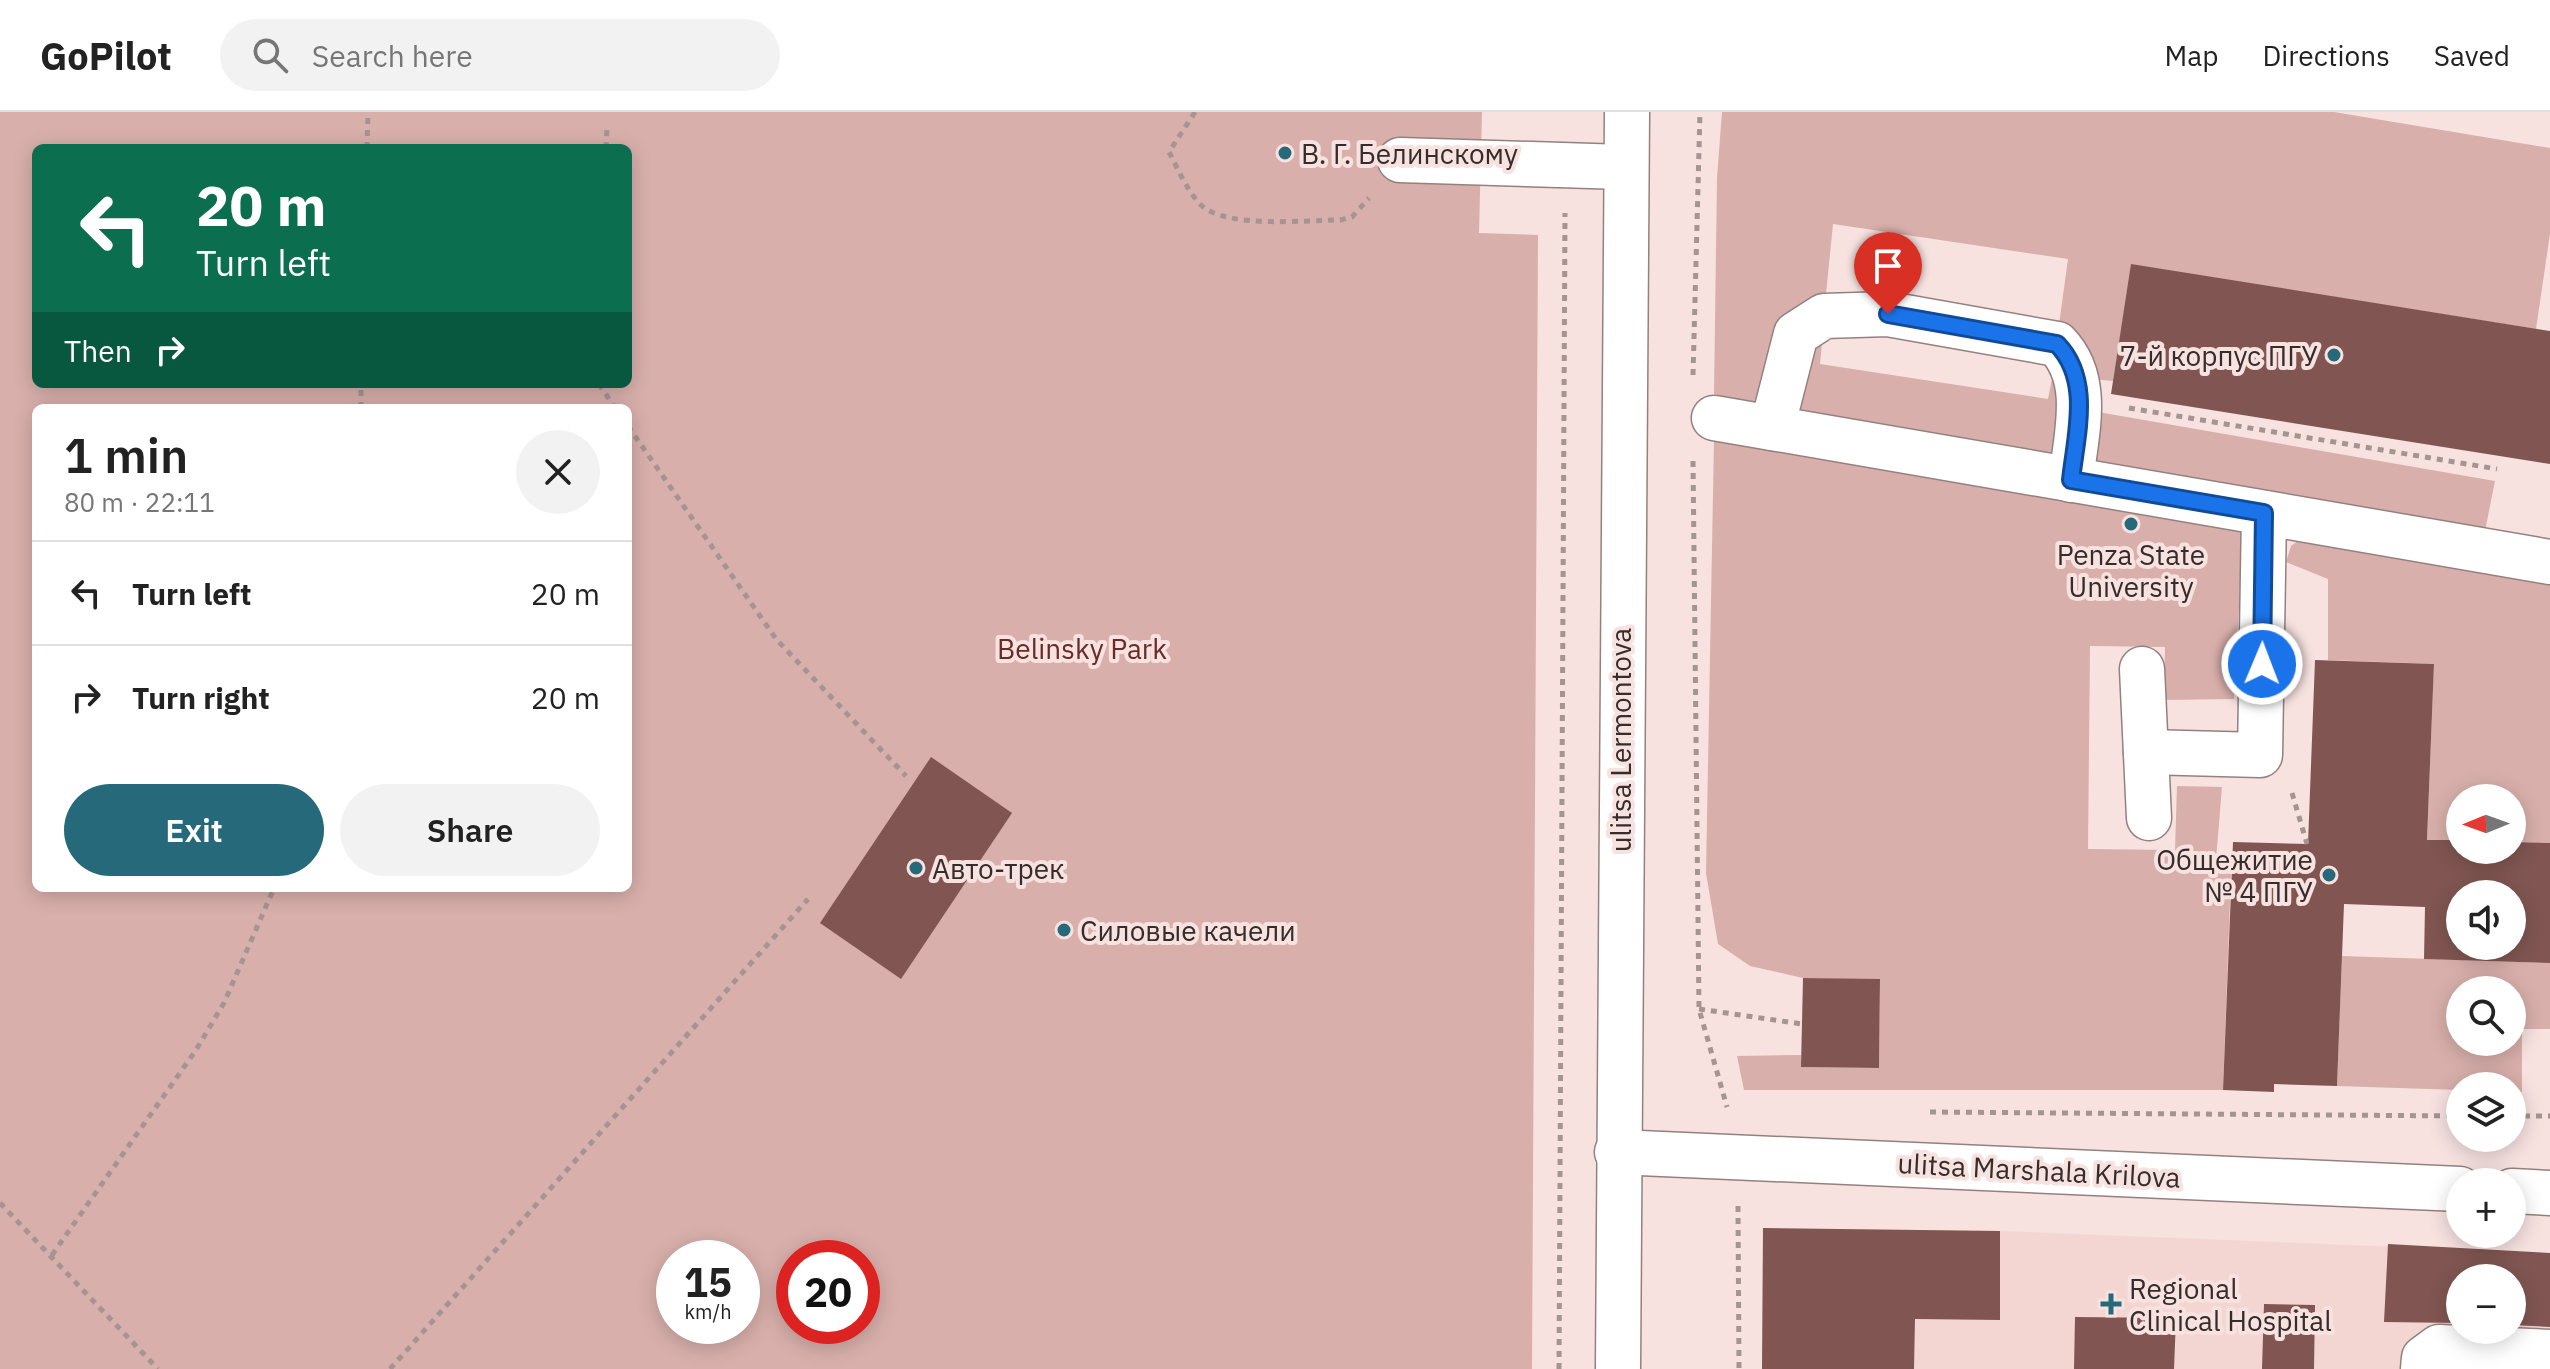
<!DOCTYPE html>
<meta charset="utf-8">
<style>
:root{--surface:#fff;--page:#f2f2f2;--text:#222;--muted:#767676;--line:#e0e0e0;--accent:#26697b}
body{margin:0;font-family:"IBM Plex Sans",sans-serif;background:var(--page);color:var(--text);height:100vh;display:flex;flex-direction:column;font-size:30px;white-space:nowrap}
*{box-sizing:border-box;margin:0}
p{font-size:26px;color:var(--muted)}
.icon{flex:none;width:44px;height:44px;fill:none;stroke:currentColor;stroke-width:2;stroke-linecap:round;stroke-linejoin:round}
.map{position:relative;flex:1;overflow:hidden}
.drawer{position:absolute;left:32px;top:292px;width:600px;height:488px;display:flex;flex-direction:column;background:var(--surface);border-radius:12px;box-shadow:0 4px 20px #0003}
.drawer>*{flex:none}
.guide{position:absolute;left:32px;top:32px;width:600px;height:244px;border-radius:12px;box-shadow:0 4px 20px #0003;background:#0b6e4f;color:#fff;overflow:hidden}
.needle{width:52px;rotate:269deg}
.tools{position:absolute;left:2446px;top:672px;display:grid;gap:16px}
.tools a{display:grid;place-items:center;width:80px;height:80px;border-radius:50%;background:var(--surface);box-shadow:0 4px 20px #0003;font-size:40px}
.speed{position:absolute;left:656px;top:1128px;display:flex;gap:16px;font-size:40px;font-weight:700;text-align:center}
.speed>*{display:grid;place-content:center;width:104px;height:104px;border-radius:50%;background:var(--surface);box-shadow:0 4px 20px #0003;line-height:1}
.speed small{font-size:20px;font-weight:400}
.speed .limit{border:12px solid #d22;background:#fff;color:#111}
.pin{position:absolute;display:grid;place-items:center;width:68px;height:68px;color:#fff;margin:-82px -34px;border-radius:50% 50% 50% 0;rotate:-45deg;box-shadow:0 0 8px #0007}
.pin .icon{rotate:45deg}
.me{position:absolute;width:88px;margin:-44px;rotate:1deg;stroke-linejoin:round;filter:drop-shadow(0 0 6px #0008)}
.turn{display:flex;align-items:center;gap:28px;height:168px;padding:0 32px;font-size:36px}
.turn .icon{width:104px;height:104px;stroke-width:2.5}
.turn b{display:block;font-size:56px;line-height:68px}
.then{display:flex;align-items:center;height:76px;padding:0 32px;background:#0003;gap:16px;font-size:30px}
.round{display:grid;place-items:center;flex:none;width:84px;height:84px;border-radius:42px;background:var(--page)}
.headline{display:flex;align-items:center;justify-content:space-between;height:136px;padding:0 32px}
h1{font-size:48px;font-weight:600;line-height:60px}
.button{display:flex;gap:16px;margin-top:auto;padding:16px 32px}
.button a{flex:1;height:92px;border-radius:48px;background:var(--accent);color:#fff;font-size:32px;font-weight:600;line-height:92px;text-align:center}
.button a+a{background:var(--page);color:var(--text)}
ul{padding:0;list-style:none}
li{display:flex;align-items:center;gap:24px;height:104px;padding:0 32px;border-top:2px solid var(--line)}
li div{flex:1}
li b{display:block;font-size:30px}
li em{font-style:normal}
header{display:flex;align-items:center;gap:48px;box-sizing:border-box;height:112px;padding:0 40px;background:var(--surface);border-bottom:2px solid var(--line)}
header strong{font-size:38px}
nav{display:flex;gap:44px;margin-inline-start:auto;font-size:28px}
.search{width:560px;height:72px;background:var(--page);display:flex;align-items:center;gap:20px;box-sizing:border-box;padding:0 28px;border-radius:44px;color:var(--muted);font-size:30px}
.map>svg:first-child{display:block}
</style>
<header>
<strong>GoPilot</strong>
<div class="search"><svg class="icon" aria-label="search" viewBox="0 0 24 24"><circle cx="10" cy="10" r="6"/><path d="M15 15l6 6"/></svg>Search here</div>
<nav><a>Map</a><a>Directions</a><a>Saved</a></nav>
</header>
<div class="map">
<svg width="2550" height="1257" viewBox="0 0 2550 1257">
<rect width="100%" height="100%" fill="#f7e2e0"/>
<path fill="#f3d5d2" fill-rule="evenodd" d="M1763,1116L2000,1119L2550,1141V1257H1762ZM2460,1166H2512V1218H2460Z"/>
<g fill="#d8afab" fill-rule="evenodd">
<path d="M0,0H1482L1479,121L1538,123L1532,1257H0ZM36,36H628V272H36ZM36,296H628V776H36ZM674,1146H742V1214H674ZM794,1146H862V1214H794Z"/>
<path d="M1722,0H2334L2550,36V122L2536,217L2132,153L2113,269L2091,267L2058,220L2068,147L1833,112L1825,192L1757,295L1714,282L1717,66Z"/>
<path d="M1823,221L1820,252L2048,287L2055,252L2063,356L1787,308L1802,239Z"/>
<path d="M2098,300L2495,369L2484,424L2089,361Z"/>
<path d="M1714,327L2231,411L2243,421L2234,587L2164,588L2165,535L2090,534L2088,737L2175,738L2177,674L2222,675L2215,760L2231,762L2223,978H1744L1737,944L1801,943V955L1879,956L1880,868L1803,866L1750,854L1718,832L1706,761Z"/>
<path d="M2303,425L2550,468V731L2512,730V686H2460V728H2427L2434,552L2328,548V467L2286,450L2291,434Z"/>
<path d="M2342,844L2550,851V917H2522V980L2512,979V974H2460V978L2337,974ZM2460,878H2512V930H2460Z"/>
</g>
<g fill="#815652" fill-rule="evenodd">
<path d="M2131,152L2550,219V352L2111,282Z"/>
<path d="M2315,548L2434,552L2427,728H2460V738H2512V730L2550,731V851L2424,847L2425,795L2344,792L2337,974L2274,972V980L2223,978L2233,730L2308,732ZM2460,782H2512V834H2460Z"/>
<path d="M931,645L1012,701L901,867L820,811Z"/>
<path d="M1803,866L1880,867L1879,956L1801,955Z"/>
<path d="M1763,1116L2000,1119V1208L1915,1207L1914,1257H1762Z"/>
<path d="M2388,1132L2550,1141V1215L2512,1213V1166H2460V1211L2384,1210Z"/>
<path d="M2264,1192L2315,1193L2314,1257H2262Z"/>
<path d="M2075,1205L2176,1206L2174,1257H2074Z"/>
</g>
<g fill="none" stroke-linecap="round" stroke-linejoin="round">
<defs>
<g id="minor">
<path d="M1400,48L1624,55"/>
<path d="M1714,306L2550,450"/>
<path d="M1772,316L1796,222L1824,204L1888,202L2057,232C2092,268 2076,322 2071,368"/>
<path d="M2142,557L2149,706"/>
<path d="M2146,640L2260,643L2264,401"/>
<path d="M1617,1040L2460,1077"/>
<path d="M2512,1079L2550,1081"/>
<path d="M2423,1257L2424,1246L2439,1235L2550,1240"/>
</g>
<path id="major" d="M1618,1257L1627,0"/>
</defs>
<use href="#minor" stroke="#94817f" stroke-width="47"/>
<use href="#major" stroke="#94817f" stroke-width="47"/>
<g stroke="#a49593" stroke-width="5" stroke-dasharray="6 6" stroke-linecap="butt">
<path d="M1195,0L1169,40C1178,57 1187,79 1201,93C1227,117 1305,108 1340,108L1352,105L1369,86"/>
<path d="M367,36L368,0"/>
<path d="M606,36L607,16"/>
<path d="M1693,263L1700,0"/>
<path d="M599,272L615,296"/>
<path d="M361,296V272"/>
<path d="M2129,296L2497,357"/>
<path d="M628,314L776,527L906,664"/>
<path d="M1693,349L1699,897L1727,995"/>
<path d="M2292,681L2307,732"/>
<path d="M1699,897L1802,912"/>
<path d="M1930,1000L2460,1004"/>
<path d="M2512,1004H2550"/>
<path d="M0,1091L158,1257"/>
<path d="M1738,1094L1739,1257"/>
<path d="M52,1143L196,938L224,891L274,776"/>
<path d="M390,1257L808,787"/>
<path d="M1559,1257L1565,101"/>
</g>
<use href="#minor" stroke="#fff" stroke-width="44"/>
<use href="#major" stroke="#fff" stroke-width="44"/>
</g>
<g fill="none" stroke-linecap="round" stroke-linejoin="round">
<defs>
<path id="route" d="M1888,202L2057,232C2092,268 2076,322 2071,368L2264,401L2262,552"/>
</defs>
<use href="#route" stroke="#114b97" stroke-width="20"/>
<use href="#route" stroke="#1a73e8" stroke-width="14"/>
</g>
<g fill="#26697b" stroke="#f7e2e0" stroke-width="3">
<circle cx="1285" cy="41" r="8"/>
<circle cx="2334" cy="243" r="8"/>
<circle cx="2131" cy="412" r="8"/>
<circle cx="916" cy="756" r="8"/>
<circle cx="2329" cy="763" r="8"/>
<circle cx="1064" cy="818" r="8"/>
<path d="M2107 1180h8v8h8v8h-8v8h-8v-8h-8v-8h8z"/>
</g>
<g text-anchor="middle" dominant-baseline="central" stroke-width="8" stroke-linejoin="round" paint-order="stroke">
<g font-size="28" fill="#352d2c" stroke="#f7e2e0" text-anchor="start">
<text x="1301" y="41">В. Г. Белинскому</text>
<text x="2318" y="243" text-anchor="end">7-й корпус ПГУ</text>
<text x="2131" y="442" text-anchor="middle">Penza State<tspan x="2131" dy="32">University</tspan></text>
<text x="2313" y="747" text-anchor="end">Общежитие<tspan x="2313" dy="32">№ 4 ПГУ</tspan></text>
<text x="932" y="756">Авто-трек</text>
<text x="1080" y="818">Силовые качели</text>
<text x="2129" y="1176">Regional<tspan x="2129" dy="32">Clinical Hospital</tspan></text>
</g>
<g font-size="28" fill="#682b28" stroke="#f7e2e0">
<text x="1082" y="536">Belinsky Park</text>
</g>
<g font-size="28" fill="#352d2c" stroke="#f7e2e0">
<text transform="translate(1620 628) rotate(-90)">ulitsa Lermontova</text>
<text transform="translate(2039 1058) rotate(3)">ulitsa Marshala Krilova</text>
</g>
</g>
</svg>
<div class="tools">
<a><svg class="needle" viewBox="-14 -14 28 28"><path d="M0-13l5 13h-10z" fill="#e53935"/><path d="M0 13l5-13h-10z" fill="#767676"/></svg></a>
<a><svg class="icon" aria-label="sound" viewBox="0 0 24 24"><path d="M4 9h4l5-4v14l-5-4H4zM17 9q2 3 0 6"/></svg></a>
<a><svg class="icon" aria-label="search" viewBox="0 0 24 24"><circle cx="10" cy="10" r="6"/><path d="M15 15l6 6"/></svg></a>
<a><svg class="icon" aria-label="layers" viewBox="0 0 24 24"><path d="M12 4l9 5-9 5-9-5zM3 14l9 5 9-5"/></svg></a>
<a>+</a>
<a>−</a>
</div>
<div class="speed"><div>15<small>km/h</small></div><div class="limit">20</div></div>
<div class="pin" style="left:1888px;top:202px;background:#d93025"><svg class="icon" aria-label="arrive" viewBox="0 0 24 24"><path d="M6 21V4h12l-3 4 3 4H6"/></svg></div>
<svg class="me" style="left:2262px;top:552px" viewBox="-20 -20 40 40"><circle r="17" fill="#1a73e8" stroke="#fff" stroke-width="3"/><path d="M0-11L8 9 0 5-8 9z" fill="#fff"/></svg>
<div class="guide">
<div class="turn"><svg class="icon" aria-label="left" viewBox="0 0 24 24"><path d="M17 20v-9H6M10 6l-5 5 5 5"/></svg><div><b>20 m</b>Turn left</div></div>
<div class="then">Then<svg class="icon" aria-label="right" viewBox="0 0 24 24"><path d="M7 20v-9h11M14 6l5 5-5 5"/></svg></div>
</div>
<section class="drawer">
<div class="headline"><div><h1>1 min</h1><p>80 m · 22:11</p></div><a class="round"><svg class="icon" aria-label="close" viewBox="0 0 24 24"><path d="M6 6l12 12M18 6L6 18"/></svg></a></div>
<ul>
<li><svg class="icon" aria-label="left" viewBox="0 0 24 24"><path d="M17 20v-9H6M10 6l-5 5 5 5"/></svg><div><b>Turn left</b></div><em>20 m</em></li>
<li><svg class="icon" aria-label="right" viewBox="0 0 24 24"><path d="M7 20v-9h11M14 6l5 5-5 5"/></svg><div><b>Turn right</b></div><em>20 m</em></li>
</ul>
<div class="button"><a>Exit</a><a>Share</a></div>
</section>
</div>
